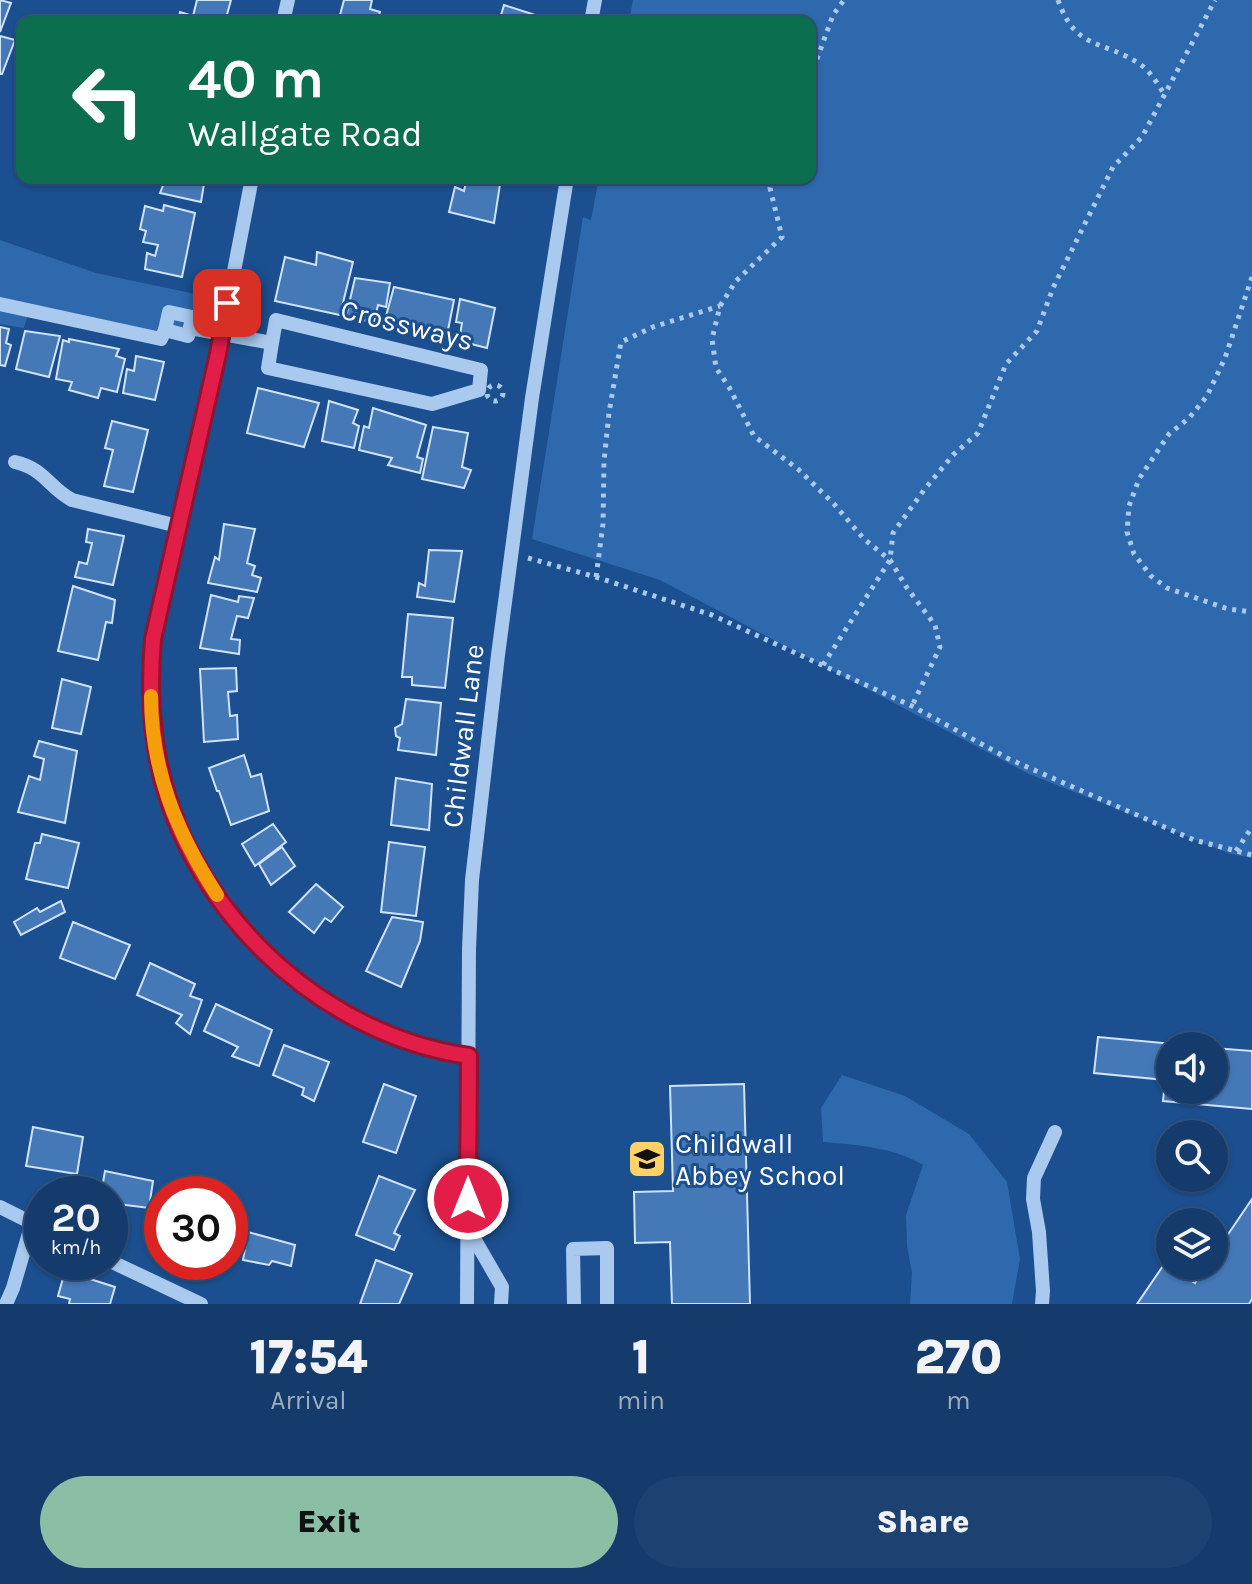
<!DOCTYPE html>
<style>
:root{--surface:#143b6b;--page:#1d4271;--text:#f1f3f6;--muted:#9dadc1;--line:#33557e;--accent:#8abfa5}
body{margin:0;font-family:Karla,sans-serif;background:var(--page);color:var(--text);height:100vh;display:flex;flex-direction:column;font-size:30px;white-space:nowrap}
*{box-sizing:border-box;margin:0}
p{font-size:26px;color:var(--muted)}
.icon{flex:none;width:44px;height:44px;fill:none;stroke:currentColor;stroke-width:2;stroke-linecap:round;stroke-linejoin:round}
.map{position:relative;height:1304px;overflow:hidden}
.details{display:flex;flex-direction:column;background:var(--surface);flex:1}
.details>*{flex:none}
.banner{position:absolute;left:16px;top:16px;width:800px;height:168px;border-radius:16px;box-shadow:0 2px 6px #0004,0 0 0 2px var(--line);background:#0b6e4f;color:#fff;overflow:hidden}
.controls{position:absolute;left:1156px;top:1032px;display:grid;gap:16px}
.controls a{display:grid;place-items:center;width:72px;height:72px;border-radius:50%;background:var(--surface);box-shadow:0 2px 6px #0004,0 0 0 2px var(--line);font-size:40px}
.speed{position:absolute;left:24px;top:1176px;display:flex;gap:16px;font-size:40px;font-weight:700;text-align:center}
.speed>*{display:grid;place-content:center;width:104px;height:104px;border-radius:50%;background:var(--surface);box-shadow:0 2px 6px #0004,0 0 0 2px var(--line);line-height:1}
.speed small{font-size:20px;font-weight:400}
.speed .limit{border:12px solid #d22;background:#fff;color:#111}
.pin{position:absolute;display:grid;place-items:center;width:68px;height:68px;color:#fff;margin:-34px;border-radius:16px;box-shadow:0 4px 12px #0006}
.me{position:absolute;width:88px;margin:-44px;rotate:0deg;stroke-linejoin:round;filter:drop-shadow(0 0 6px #0008)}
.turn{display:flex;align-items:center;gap:28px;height:168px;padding:0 40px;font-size:36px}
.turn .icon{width:104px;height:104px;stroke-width:2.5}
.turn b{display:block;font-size:56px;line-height:68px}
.eta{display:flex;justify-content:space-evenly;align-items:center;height:136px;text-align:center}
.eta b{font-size:48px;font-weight:800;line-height:56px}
.primary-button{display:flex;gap:16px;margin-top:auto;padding:16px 40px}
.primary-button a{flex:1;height:92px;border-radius:48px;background:var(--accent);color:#111;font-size:32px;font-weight:800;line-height:92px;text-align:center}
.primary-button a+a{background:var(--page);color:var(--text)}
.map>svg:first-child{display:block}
</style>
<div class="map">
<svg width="1252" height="1304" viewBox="0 0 1252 1304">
<rect width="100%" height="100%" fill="#1b4f8f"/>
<g fill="#2e69ad">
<path d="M633,0H1252V858L1231,854L1029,774L660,580L532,539L583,217L591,220L599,178H810V22H629Z"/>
<path d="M0,240L96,273L200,295L196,314L183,330L169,327L166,345L28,314L24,328L0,324Z"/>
<path d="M842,1075L905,1096L969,1134L1007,1182L1020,1259L1012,1304H910L912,1273L907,1246L906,1215L923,1165C893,1147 857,1145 823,1142L821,1108Z"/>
</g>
<g fill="#4478b7" stroke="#cfe3fa" stroke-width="2">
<path d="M0,0L11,3L0,32Z"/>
<path d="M197,0H231L225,22H178L180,12L193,16Z"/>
<path d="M344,0H372L370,9L380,12L377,22H366L340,15Z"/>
<path d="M504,5L535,15L534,22H499Z"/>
<path d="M0,36L15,40L2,74H0Z"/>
<path d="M158,178H205L201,202L160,193L164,183L157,180Z"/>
<path d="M467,178H501L494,223L449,212L455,187L464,191Z"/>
<path d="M164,205L195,213L182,277L145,269L147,253L155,256L158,245L143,242L146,231L140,229L145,206L163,211Z"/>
<path d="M317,252L353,262L340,315L275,301L285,257L316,265Z"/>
<path d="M355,278L390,283L386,307L378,305L374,322L346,317Z"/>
<path d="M394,287L454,300L447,335L384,323Z"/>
<path d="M460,299L495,308L487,348L459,341L462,323L456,322Z"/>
<path d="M0,327L9,329L6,343L11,345L5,366L0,365Z"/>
<path d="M25,331L60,336L49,377L16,369Z"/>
<path d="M69,339L119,349L116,356L125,359L117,392L101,388L98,398L69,390L72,382L56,379L63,340L69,342Z"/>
<path d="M136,356L164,362L155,400L123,393L127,369L134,371Z"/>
<path d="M258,388L319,403L304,447L247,433Z"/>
<path d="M329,401L358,410L353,423L359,426L354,448L322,441Z"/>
<path d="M373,408L426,425L417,457L423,459L420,473L388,465L392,458L359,450L364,426L369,428Z"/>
<path d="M112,421L148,430L133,492L104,486L113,450L105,448Z"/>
<path d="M433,427L468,433L462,467L471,470L464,488L422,479Z"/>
<path d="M224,524L255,529L247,563L255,566L252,575L261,578L257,592L208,583L215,557L219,560Z"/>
<path d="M88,529L124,536L113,585L75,577L79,562L87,564L92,543L86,542Z"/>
<path d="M429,550L462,551L454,602L417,597L419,583L425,586Z"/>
<path d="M73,586L115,600L112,623L106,622L98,660L58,651Z"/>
<path d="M211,595L238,602L239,596L254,598L248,618L237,616L231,639L240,640L239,654L200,648Z"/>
<path d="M408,614L453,618L445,688L412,685V677H402Z"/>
<path d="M236,668L237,691L228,692L230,716L237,715L238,739L204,742L200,669Z"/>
<path d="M62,679L91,687L81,734L52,728Z"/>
<path d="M406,699L441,703L436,755L398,750L400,738L396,736L395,728L402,724Z"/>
<path d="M39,741L77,751L65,823L18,812L29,776L40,780L44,759L34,756Z"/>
<path d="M244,755L251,777L261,774L269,811L231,825L219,791H217L209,768Z"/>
<path d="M396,778L432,784L429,830L391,825Z"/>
<path d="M273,824L286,842L255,866L242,844Z"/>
<path d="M42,834L79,843L68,888L26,879L35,843H40Z"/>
<path d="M389,842L425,847L416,916L381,912Z"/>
<path d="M282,847L295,866L271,885L259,864Z"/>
<path d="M316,884L343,907L331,922L325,918L314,933L289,912Z"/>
<path d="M61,901L65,912L21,935L14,922L37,908L40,912Z"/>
<path d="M392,917L423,922L420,941L401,987L366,971Z"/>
<path d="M73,922L130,945L115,979L60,958Z"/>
<path d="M150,963L195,984L190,996L202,1000L190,1034L176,1023L182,1015L137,995Z"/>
<path d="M216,1004L272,1030L259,1066L232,1056L238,1047L204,1031Z"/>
<path d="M1098,1037L1195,1046H1170V1090H1214V1048L1252,1051V1109L1163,1101L1165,1080L1094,1073Z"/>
<path d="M284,1045L329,1062L314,1101L302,1095L304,1088L273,1075Z"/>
<path d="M384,1084L416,1096L396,1153L363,1142Z"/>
<path d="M744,1084L750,1304H672L670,1242L635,1243L634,1192L673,1191L670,1086Z"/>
<path d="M33,1127L83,1137L77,1174L26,1166Z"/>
<path d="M105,1171L153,1181L149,1208L110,1203V1194H101Z"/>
<path d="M379,1176L415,1190L394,1233L400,1236L394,1250L356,1235Z"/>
<path d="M1252,1199V1299L1249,1304H1137L1165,1263L1195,1283L1206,1266H1214V1255Z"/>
<path d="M248,1232L295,1245L291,1266L272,1261L269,1265L243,1260Z"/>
<path d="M376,1260L412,1274L399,1304H360Z"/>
<path d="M65,1271L115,1287L110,1304H69L70,1299L58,1296Z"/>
</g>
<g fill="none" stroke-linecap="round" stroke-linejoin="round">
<g stroke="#a9c9ee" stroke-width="5" stroke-dasharray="4 6" stroke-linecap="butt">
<path d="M1058,0C1076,52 1104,39 1141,65C1151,72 1158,85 1165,95"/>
<path d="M810,78L833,15L844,0"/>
<path d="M773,178L770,188L782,237L736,281L720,306L712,339L716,368L729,387L754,436L799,470L834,504L864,539L890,560L907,588L935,625L940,647L912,706"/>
<path d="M1252,277L1225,358L1207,396L1189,418L1169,434L1139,479L1129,506L1127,532L1134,554L1151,576L1167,588L1228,609L1252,612"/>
<circle cx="495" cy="393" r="8"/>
<path d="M528,558L596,577L712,615L912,706L1009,759L1194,840L1252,855"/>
<path d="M596,577L603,524L604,461L609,413L621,342L653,327L720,306"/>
<path d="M823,665L890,560L893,533L924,490L953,455L978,433L1006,364L1037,331L1053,288L1113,167L1142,137L1215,0"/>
<path d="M1236,851L1252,827"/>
</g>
<g stroke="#a9c9ee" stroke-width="14">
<path d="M283,22L288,0"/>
<path d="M591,22L595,0"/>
<path d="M252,178L218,354L153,639C148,697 151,757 173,812C204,895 266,969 343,1013C361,1023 380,1030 399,1037C422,1045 444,1053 469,1056"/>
<path d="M0,304L161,339L165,330L188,336L190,328L272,343L276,320L481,370L479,390L432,404L268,368L272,343"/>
<path d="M165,330L169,312L192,317L190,328"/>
<path d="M15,462C45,469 48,487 72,500L178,526"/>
<path d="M0,1207L42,1228"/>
<path d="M468,1228L502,1287L501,1304"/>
<path d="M110,1261L201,1304"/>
<path d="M6,1304L13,1288L32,1223"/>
<path d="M467,1304L469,949L472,880L498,655L532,398L567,178"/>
<path d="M574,1304L573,1249L607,1248V1304"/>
<path d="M1042,1304L1043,1291L1039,1232L1033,1199L1034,1178L1055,1132"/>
</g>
</g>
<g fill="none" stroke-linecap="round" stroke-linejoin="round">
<defs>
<path id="route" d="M227,303L218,354L153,639C150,675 150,711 156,748C180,902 315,1034 469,1056L468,1199"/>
</defs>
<use href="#route" stroke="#92132f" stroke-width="20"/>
<use href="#route" stroke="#e11d48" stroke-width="14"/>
<path stroke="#f59e0b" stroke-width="14" d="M151,696C151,771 177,833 217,895"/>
</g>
<defs>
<symbol id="school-square" viewBox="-11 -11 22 22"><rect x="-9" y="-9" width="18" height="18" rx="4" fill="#ffd166" stroke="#1b4f8f"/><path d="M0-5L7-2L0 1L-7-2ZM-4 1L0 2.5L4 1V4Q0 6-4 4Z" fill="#111"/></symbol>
</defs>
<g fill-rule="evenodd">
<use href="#school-square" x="625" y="1137" width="44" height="44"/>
</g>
<g text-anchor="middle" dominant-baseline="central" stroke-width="6" stroke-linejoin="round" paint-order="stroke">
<g font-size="28" fill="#fff" stroke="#1b4f8f">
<text transform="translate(407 325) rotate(14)">Crossways</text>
<text transform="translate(463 736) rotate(-83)">Childwall Lane</text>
</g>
<g font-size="28" fill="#fff" stroke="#1b4f8f" text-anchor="start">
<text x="675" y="1143">Childwall<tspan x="675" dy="32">Abbey School</tspan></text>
</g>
</g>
</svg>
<div class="controls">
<a><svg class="icon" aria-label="sound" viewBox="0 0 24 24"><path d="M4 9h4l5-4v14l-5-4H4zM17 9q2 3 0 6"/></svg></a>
<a><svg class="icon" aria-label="search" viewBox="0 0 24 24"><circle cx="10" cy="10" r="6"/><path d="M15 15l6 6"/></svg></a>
<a><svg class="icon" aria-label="layers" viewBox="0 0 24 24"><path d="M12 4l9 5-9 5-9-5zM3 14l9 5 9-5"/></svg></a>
</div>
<div class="speed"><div>20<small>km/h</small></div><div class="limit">30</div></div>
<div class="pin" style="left:227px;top:303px;background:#d93025"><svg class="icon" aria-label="arrive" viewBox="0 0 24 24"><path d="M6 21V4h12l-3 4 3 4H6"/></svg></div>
<svg class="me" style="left:468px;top:1199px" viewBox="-20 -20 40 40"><circle r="17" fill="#e11d48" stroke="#fff" stroke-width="3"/><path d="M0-11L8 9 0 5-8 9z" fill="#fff"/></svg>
<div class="banner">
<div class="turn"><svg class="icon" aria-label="left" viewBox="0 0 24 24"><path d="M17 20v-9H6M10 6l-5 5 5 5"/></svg><div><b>40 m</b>Wallgate Road</div></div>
</div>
</div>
<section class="details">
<div class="eta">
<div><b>17:54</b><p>Arrival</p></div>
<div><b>1</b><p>min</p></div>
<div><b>270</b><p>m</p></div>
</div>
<div class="primary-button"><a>Exit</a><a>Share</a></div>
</section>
